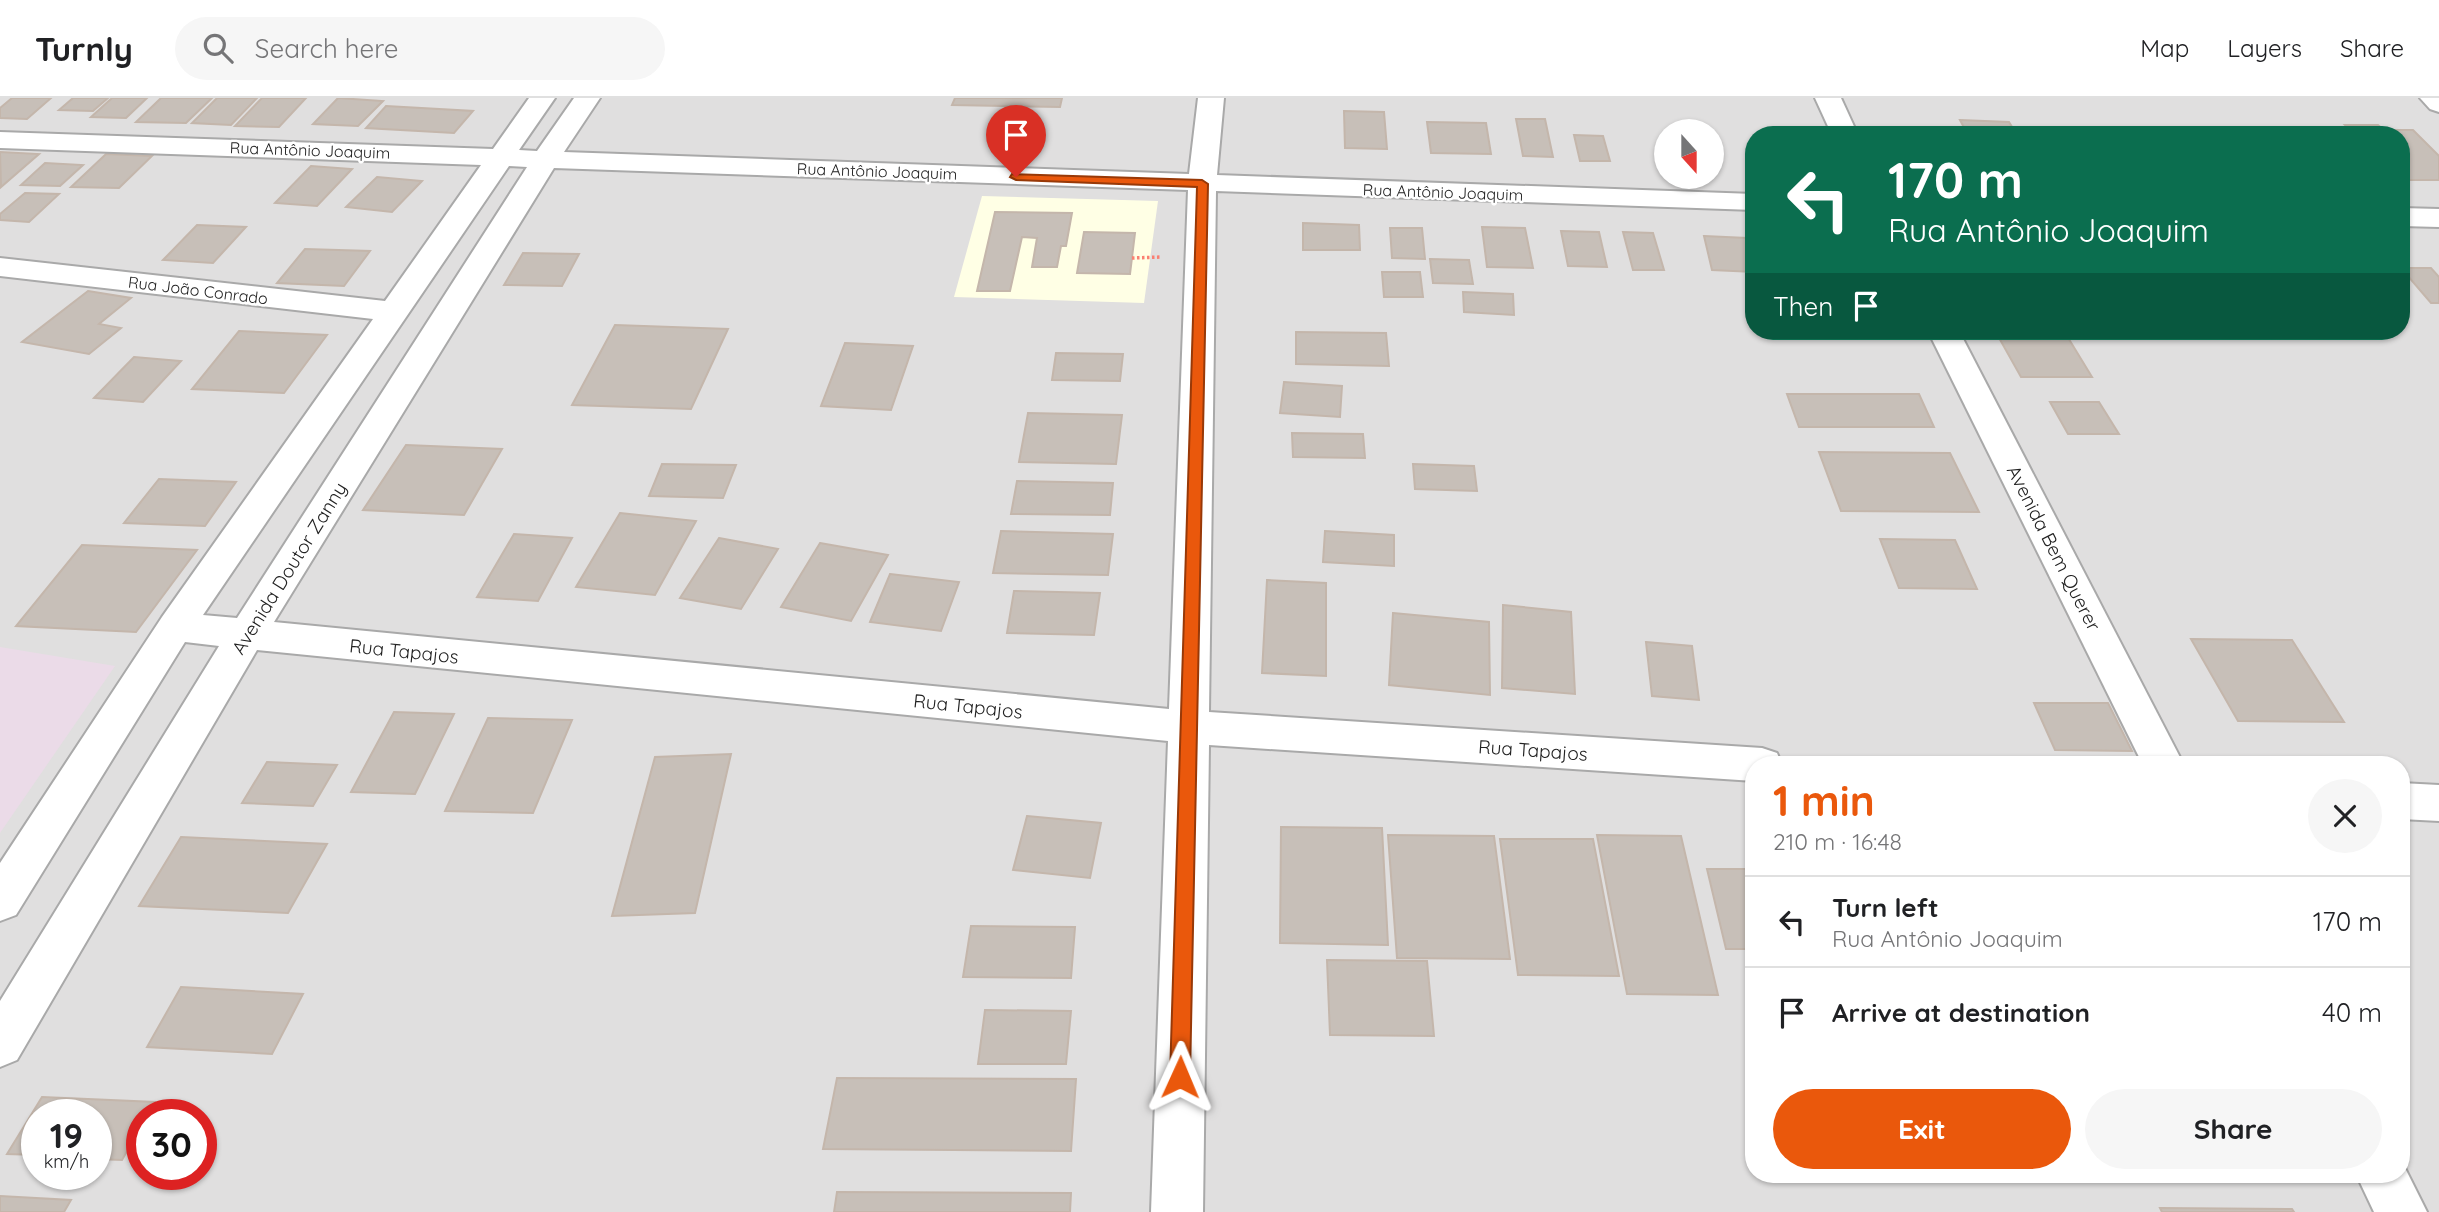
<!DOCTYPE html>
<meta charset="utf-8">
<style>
:root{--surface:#fff;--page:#f6f6f6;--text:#202124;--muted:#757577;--line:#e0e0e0;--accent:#ea580c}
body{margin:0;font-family:Quicksand,sans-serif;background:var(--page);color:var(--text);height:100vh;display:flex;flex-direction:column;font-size:26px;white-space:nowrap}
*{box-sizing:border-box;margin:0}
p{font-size:23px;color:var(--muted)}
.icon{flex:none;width:38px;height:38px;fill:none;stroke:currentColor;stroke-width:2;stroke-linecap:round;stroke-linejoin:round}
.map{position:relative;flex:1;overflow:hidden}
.sheet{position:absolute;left:1745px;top:658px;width:665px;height:427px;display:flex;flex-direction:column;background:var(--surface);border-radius:28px;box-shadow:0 2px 5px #0004}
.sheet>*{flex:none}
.top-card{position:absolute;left:1745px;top:28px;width:665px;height:214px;border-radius:28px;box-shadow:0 2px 5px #0004;background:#0b6e4f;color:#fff;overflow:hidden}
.needle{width:46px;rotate:159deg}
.buttons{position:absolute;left:1654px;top:21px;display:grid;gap:14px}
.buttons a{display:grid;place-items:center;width:70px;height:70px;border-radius:50%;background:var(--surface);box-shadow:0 2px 5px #0004;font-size:35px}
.speed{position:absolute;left:21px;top:1001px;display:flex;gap:14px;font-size:35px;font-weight:700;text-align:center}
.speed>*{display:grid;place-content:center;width:91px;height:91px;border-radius:50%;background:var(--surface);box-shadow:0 2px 5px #0004;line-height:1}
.speed small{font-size:18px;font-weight:400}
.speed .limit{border:10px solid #d22;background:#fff;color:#111}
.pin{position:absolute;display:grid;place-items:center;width:60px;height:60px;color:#fff;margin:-72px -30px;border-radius:50% 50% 50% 0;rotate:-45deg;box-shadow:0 0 7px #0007}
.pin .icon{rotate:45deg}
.me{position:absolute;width:77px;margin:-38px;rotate:1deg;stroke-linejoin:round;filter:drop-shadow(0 0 5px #0008)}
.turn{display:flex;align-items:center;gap:24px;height:147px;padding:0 28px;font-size:32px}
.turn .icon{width:91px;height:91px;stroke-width:2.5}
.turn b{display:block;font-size:49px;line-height:60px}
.then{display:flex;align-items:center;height:66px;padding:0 28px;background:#0003;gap:14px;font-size:26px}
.round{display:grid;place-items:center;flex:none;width:74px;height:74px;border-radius:37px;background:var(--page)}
.head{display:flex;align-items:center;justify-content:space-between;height:119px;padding:0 28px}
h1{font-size:42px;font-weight:700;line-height:52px;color:var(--accent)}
.button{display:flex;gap:14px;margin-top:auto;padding:14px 28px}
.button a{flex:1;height:80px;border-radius:42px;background:var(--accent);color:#fff;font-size:28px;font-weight:700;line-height:80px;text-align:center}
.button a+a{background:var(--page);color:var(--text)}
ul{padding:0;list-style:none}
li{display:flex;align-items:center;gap:21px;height:91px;padding:0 28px;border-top:2px solid var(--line)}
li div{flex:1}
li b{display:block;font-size:26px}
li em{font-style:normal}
header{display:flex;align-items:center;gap:42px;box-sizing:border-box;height:98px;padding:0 35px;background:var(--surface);border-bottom:2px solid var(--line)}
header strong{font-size:33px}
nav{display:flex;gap:38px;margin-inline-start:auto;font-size:24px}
.search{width:490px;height:63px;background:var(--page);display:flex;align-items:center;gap:18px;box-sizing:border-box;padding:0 24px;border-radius:38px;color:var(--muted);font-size:26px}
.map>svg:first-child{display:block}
</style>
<header>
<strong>Turnly</strong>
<div class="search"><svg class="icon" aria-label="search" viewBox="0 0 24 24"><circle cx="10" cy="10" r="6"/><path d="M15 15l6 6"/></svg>Search here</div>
<nav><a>Map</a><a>Layers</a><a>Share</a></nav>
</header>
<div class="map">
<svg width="2439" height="1114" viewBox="0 0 2439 1114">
<rect width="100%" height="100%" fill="#f2efe9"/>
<path fill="#e0dfdf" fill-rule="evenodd" d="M0,0H2439V1114H0ZM1666,33H1712V79H1666ZM1754,37H2401V233H1754ZM1754,667H2401V1076H1754ZM37,1017H96V1076H37ZM142,1017H201V1076H142Z"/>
<path fill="#ebdbe8" d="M0,549L115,568L0,735Z"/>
<path fill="#ffffe5" d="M982,98L1158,103L1144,205L954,199Z"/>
<g fill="#c7bfb8" stroke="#c4b6ab" stroke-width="2">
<path d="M12,0H51L27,21L0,20V10Z"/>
<path d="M73,0H108L93,13L59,12Z"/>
<path d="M112,0H147L126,20L91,19Z"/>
<path d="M161,0H212L186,25L136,24Z"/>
<path d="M217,0H257L231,27L192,25Z"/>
<path d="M262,0H306L279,29L235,28Z"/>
<path d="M338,0L383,3L358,28L313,26Z"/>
<path d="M955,0H1062L1060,9L952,7Z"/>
<path d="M386,8L473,13L454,35L366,30Z"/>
<path d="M1344,13L1384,14L1387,51L1345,50Z"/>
<path d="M1516,21H1545L1553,59L1523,58Z"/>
<path d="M1960,22L2009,24L2017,37H1968Z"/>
<path d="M1427,24L1486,25L1491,56L1431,55Z"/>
<path d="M2345,27H2378L2384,32H2413L2439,58V82H2401V37H2355Z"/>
<path d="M1574,37L1603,38L1610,63H1580Z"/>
<path d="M0,54L39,56L1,89Z"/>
<path d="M106,56L152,58L119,90L71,89Z"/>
<path d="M45,65L83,67L60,88L21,87Z"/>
<path d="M311,68L352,71L317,108L275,105Z"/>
<path d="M377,79L422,83L392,114L346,109Z"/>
<path d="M25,95L59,96L29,124L0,122V116Z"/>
<path d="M995,114L1072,115L1066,148H1061L1057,169H1032L1037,140L1022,139L1010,193H977Z"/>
<path d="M1303,125L1359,127L1360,152H1303Z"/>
<path d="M197,127L246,129L213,165L163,162Z"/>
<path d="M1482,129L1525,130L1533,170L1487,169Z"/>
<path d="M1390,130H1422L1425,161L1392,160Z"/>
<path d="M1561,133L1599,134L1607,169L1568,168Z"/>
<path d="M1084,134L1135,135L1130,176L1077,175Z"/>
<path d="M1623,134L1653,135L1664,172H1633Z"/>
<path d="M1704,138L1747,140L1754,174L1712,172Z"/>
<path d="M305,151L370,153L344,188L277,185Z"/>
<path d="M523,155L579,156L562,188L504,187Z"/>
<path d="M1430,161L1469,162L1473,186L1433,185Z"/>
<path d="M2401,170H2431L2439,179V205H2431Z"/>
<path d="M1382,174H1420L1423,199H1384Z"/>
<path d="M88,193L131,200L99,226L121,230L89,256L22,244Z"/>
<path d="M1463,194L1513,196L1514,217L1464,214Z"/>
<path d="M615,227L728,231L691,311L572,307Z"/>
<path d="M239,233L327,237L284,295L192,291Z"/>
<path d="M1296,234L1386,235L1389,268L1296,266Z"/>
<path d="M1998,238H2067L2092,279H2021Z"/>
<path d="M845,245L913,248L891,312L821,308Z"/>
<path d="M1056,255L1123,256L1120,283L1052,282Z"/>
<path d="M134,259L181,263L143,304L94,300Z"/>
<path d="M1284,284L1342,288L1340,319L1280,315Z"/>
<path d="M1787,296H1919L1934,329H1799Z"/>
<path d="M2050,304H2099L2119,336H2068Z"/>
<path d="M1028,315L1122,317L1116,366L1019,364Z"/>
<path d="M1292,335L1363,336L1365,360L1293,359Z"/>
<path d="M406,347L502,351L464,417L363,412Z"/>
<path d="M1819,354L1950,355L1979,414L1841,413Z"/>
<path d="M662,366L736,367L723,400L649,398Z"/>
<path d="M1413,366L1474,368L1477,393L1415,391Z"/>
<path d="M159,381L236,384L205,428L124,425Z"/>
<path d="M1017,383L1113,385L1110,417L1011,416Z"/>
<path d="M620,415L696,423L655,497L576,489Z"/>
<path d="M1001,433L1113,436L1108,477L993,475Z"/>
<path d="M1325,433L1394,437V468L1323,464Z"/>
<path d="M514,436L572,440L538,503L477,499Z"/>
<path d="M719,440L778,451L741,511L680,500Z"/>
<path d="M1880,441L1955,442L1977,491L1899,490Z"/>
<path d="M820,445L888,457L851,523L781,509Z"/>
<path d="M82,447L197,452L136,534L16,528Z"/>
<path d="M890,476L959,484L941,533L870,524Z"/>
<path d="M1267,482L1326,485V578L1262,575Z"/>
<path d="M1014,493L1100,495L1094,537L1007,535Z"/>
<path d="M1503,507L1571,514L1575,596L1502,590Z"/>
<path d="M1393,515L1489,524L1490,597L1389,587Z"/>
<path d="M2191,541L2292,542L2344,624L2238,623Z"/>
<path d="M1646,544L1692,548L1699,602L1652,598Z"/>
<path d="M2034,605H2108L2132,653L2055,652Z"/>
<path d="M394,614L454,616L415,696L351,694Z"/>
<path d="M488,620L572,622L533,715L445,713Z"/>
<path d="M731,656L695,815L612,818L655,659Z"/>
<path d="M267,664L337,667L313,708L242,705Z"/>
<path d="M1027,718L1101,725L1090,780L1013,772Z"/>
<path d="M1281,729L1382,730L1388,847L1280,845Z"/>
<path d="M1388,737L1494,738L1510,861L1397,860Z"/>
<path d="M1597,737L1681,738L1718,897L1627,896Z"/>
<path d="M181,739L327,746L288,815L139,808Z"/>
<path d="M1500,741H1593L1619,878L1518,877Z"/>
<path d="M1707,771H1754V851H1726Z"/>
<path d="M971,828L1075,829L1071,880L963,879Z"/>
<path d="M1327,862L1427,863L1434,938L1330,937Z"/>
<path d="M181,889L303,896L272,956L147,949Z"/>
<path d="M985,912L1071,913L1066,966H978Z"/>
<path d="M837,980L1076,981L1071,1053L823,1051Z"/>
<path d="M42,999L155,1004L148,1017H142V1027L122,1062L96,1061V1017H37V1057L7,1056Z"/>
<path d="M837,1094L1071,1095L1070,1114H834Z"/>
<path d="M0,1098L71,1102L64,1114H0Z"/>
<path d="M2160,1110L2292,1111L2294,1114H2162Z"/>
</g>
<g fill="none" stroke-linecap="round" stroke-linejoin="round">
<defs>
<g id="minor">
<path d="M529,0H555L519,52L537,53L574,0H600L564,54L1189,76L1198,0H1224L1217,77L1754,96V112L1216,93L1209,614L1762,650L1777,655L1782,667H1754V683L1209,647L1203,1114H1151L1168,643L257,552L17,962L0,969V903L219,548L185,544L16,817L0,823V765L162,519L373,221L0,178V160L385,203L481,67L0,50V34L493,51ZM509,68L527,69L237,520L203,517ZM554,70L1188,92L1169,611L274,524Z"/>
<path d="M1815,0H1841L1858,37H1832Z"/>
<path d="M2420,0H2439V14L2430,11Z"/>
<path d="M2401,110L2439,111V129L2401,128Z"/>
<path d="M1928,233H1959L2184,667H2143Z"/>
<path d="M2401,685L2439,687V723L2401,721Z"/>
<path d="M2401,1062L2427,1114H2374L2356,1076H2401Z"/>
</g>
</defs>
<use href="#minor" stroke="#a9a9a9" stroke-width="4"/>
<path stroke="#fa8072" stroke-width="3.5" stroke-dasharray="2.5 2.5" stroke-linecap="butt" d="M1132,160L1161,159"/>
<use href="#minor" fill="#fff" fill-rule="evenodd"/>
</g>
<path fill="#ea580c" stroke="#983908" stroke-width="2" d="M1012,76L1202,82L1208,86L1190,979L1187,986L1180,989L1173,986L1170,979L1197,89L1016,82L1010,79Z"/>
<g text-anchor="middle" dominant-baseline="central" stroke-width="5" stroke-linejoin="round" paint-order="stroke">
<g font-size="16" fill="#222" stroke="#fff">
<text transform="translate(310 52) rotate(2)">Rua Antônio Joaquim</text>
<text transform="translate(877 73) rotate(2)">Rua Antônio Joaquim</text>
<text transform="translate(1443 94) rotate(2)">Rua Antônio Joaquim</text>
<text transform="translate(198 192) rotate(7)">Rua João Conrado</text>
</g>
<g font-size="19" fill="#222" stroke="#fff">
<text transform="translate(2054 450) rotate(63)">Avenida Bem Querer</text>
<text transform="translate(289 470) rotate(-58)">Avenida Doutor Zanny</text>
<text transform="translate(404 553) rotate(6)">Rua Tapajos</text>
<text transform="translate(968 608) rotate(6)">Rua Tapajos</text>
<text transform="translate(1533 652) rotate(4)">Rua Tapajos</text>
</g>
</g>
</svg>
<div class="buttons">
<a><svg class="needle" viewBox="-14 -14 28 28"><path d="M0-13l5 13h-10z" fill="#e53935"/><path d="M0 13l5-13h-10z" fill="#757577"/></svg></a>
</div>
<div class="speed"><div>19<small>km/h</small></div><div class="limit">30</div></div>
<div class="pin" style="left:1016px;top:79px;background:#d93025"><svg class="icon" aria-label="arrive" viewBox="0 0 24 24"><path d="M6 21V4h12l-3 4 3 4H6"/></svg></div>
<svg class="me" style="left:1180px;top:979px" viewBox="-20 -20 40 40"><path d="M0-17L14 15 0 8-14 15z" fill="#ea580c" stroke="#fff" stroke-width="4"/></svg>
<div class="top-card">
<div class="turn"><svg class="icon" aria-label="left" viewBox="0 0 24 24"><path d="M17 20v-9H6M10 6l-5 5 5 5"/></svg><div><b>170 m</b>Rua Antônio Joaquim</div></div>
<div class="then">Then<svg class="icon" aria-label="arrive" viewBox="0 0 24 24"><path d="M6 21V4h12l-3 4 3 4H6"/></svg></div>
</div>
<section class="sheet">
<div class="head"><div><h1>1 min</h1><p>210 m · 16:48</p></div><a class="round"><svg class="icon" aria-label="close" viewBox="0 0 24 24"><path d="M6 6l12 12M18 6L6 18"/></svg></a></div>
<ul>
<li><svg class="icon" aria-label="left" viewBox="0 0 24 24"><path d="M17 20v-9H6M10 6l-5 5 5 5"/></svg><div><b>Turn left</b><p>Rua Antônio Joaquim</p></div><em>170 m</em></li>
<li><svg class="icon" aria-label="arrive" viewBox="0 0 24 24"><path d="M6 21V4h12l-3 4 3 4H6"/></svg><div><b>Arrive at destination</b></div><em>40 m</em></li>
</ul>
<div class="button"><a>Exit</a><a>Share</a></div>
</section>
</div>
